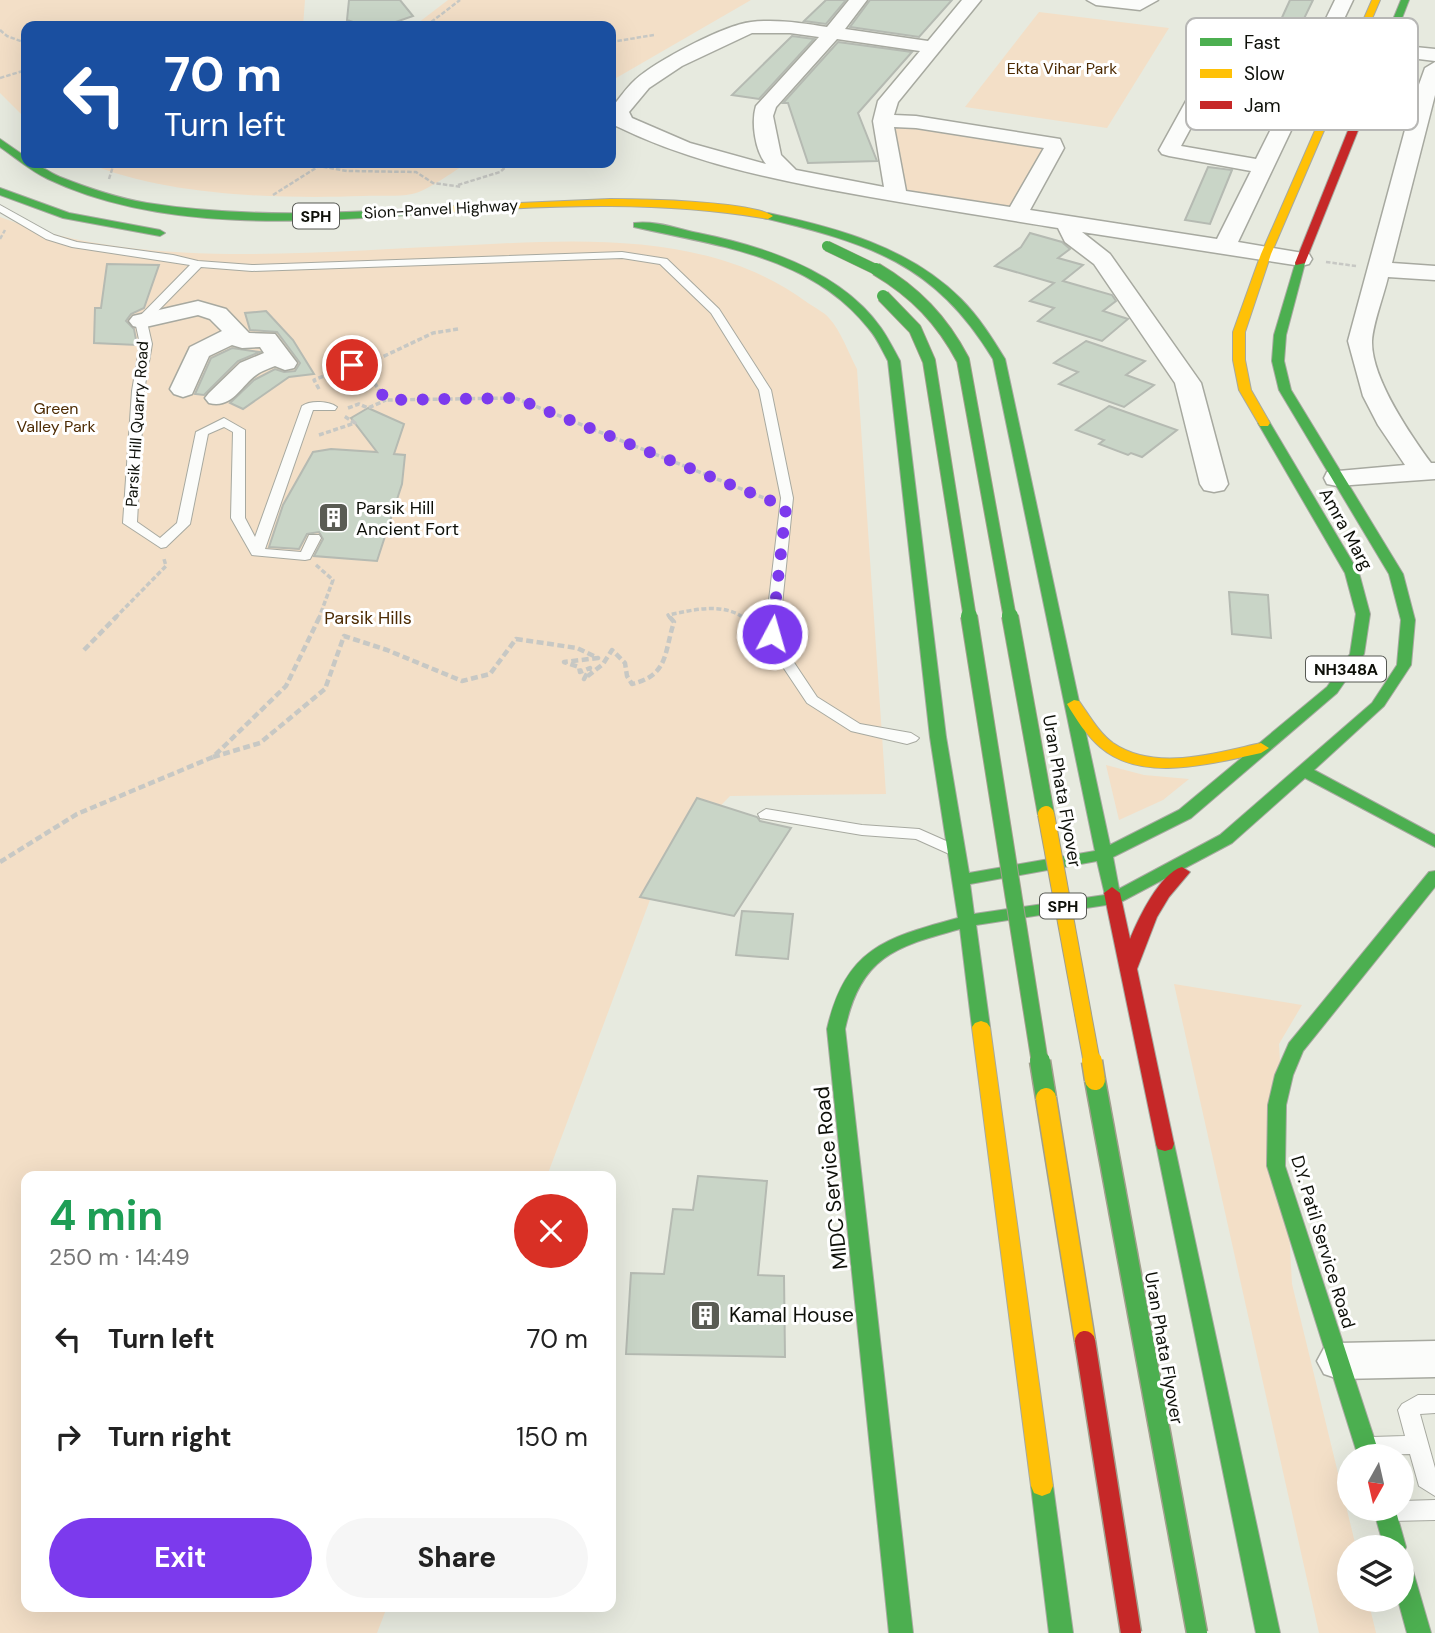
<!DOCTYPE html>
<meta charset="utf-8">
<style>
:root{--surface:#fff;--page:#f6f6f6;--text:#222;--muted:#767676;--accent:#7c3aed}
body{margin:0;font-family:"DM Sans",sans-serif;background:var(--page);color:var(--text);height:100vh;display:flex;flex-direction:column;font-size:26px;white-space:nowrap}
*{box-sizing:border-box;margin:0}
p{font-size:23px;color:var(--muted)}
.icon{flex:none;width:38px;height:38px;fill:none;stroke:currentColor;stroke-width:2;stroke-linecap:round;stroke-linejoin:round}
.map{position:relative;flex:1;overflow:hidden}
.side{position:absolute;left:21px;top:1171px;width:595px;height:441px;display:flex;flex-direction:column;background:var(--surface);border-radius:14px;box-shadow:0 7px 28px #0002}
.side>*{flex:none}
.guide{position:absolute;left:21px;top:21px;width:595px;height:147px;border-radius:14px;box-shadow:0 7px 28px #0002;background:#1a4fa0;color:#fff;overflow:hidden}
.needle{width:46px;rotate:188deg}
.buttons{position:absolute;left:1337px;top:1444px;display:grid;gap:14px}
.buttons a{display:grid;place-items:center;width:77px;height:77px;border-radius:50%;background:var(--surface);box-shadow:0 7px 28px #0002;font-size:35px}
.pin{position:absolute;display:grid;place-items:center;width:60px;height:60px;color:#fff;margin:-30px;border:4px solid #fff;border-radius:50%;box-shadow:0 2px 7px #0007}
.me{position:absolute;width:77px;margin:-38px;rotate:6deg;stroke-linejoin:round;filter:drop-shadow(0 0 5px #0008)}
.turn{display:flex;align-items:center;gap:24px;height:147px;padding:0 28px;font-size:32px}
.turn .icon{width:91px;height:91px;stroke-width:2.5}
.turn b{display:block;font-size:49px;line-height:60px}
.round{display:grid;place-items:center;flex:none;width:74px;height:74px;border-radius:37px;background:var(--page)}
.head{display:flex;align-items:center;justify-content:space-between;height:119px;padding:0 28px}
h1{font-size:42px;font-weight:700;line-height:52px;color:#1e9e55}
.button{display:flex;gap:14px;margin-top:auto;padding:14px 28px}
.button a{flex:1;height:80px;border-radius:42px;background:var(--accent);color:#fff;font-size:28px;font-weight:700;line-height:80px;text-align:center}
.button a+a{background:var(--page);color:var(--text)}
ul{padding:0;list-style:none}
li{display:flex;align-items:center;gap:21px;height:98px;padding:0 28px}
li div{flex:1}
li b{display:block;font-size:26px}
li em{font-style:normal}
.map>svg:first-child{display:block}
</style>
<div class="map">
<svg width="1435" height="1633" viewBox="0 0 1435 1633">
<rect width="100%" height="100%" fill="#e7eadf"/>
<g fill="#f3dfc7">
<path d="M0,0H305L303,26H26V119L0,93Z"/>
<path d="M448,0H751L611,81V26H414Z"/>
<path d="M1039,12L1169,28L1107,128L965,107Z"/>
<path d="M903,125L1049,144L1013,210L904,193L891,129Z"/>
<path d="M88,163H468C453,171 428,191 412,194C397,197 379,195 363,196C280,199 165,196 88,163Z"/>
<path d="M0,217C77,247 163,254 245,254C320,254 396,248 472,245C585,239 713,232 808,303C815,308 824,312 829,318C841,331 849,354 857,369L886,794L730,796L663,865L547,1176H26V1606L387,1607L377,1633H0Z"/>
<path d="M1106,765L1144,775L1189,779L1163,800L1119,820Z"/>
<path d="M1174,984L1302,1005L1279,1044L1292,1284L1356,1547H1349V1600H1368L1376,1633H1319Z"/>
</g>
<g fill="#c9d5c7" stroke="#b5bab2" stroke-width="2">
<path d="M349,0H400L413,16L390,24H359L347,20Z"/>
<path d="M826,0H846L826,24L804,21Z"/>
<path d="M870,0H952L919,37L850,27Z"/>
<path d="M1290,0H1313L1300,27L1279,24Z"/>
<path d="M792,36L814,39L759,99L732,95Z"/>
<path d="M838,42L912,52L858,113L877,161L808,163L788,103H783Z"/>
<path d="M1208,167L1232,170L1210,224L1185,220Z"/>
<path d="M1030,233L1062,242L1070,249L1058,258L1083,265L1063,281L1112,295L1116,301L1103,311L1128,319L1102,341L1038,321L1054,308L1030,301L1054,283L995,266L1021,247Z"/>
<path d="M107,264L159,265L144,308L131,314L126,321L134,329L137,345L94,343L95,308H101Z"/>
<path d="M266,311L293,340L314,374L289,377L243,409L230,403L254,380L275,369L284,372L295,371L300,363L277,332L250,330L245,313Z"/>
<path d="M1086,341L1145,361L1126,375L1154,385L1124,407L1059,384L1078,372L1054,363Z"/>
<path d="M232,348L260,352L238,361L204,395L195,394L211,358Z"/>
<path d="M1109,406L1177,430L1142,457L1131,453L1128,455L1099,444L1104,440L1076,430Z"/>
<path d="M368,408L404,424L394,454L405,455L402,484L377,561L314,556L323,539L319,532L307,534L299,549L269,547L283,505L313,452L331,449L377,452L351,418Z"/>
<path d="M1229,592L1268,595L1271,638L1232,634Z"/>
<path d="M697,798L757,817L760,821L791,828L734,916L640,897Z"/>
<path d="M742,911L793,914L788,959L736,955Z"/>
<path d="M698,1176L767,1181L758,1275L784,1276L785,1357L626,1354L631,1273L664,1274L673,1209L693,1210Z"/>
</g>
<g fill="none" stroke-linecap="round" stroke-linejoin="round">
<defs>
<g id="lane">
<path d="M0,205L54,235L77,242L173,255L198,261L252,265L622,252L667,259L719,309L771,390L793,498L779,634L791,658L817,697L860,724L911,733L919,738L916,741L907,744L851,731L807,703L777,658L765,634L781,498L759,390L711,313L660,264L622,258L252,271L201,267L147,322L152,344L144,391L137,522L160,538L177,523L196,432L224,418L245,430V518L255,537L302,406C310,400 329,401 337,407L335,410H313L265,549L301,552L309,535H319L321,538L310,559L305,560L252,555L231,518L233,432L224,427L208,434L190,524L166,547L161,548L123,523L132,391L140,344L135,321L190,265L72,247L46,239L0,212Z"/>
<path d="M766,809L862,825L919,829L962,848L964,852L956,857L916,839L862,835L760,818L758,814Z"/>
<path d="M1418,1395H1435V1413L1420,1414L1435,1468V1496L1419,1486L1410,1454L1372,1455L1364,1453L1361,1446L1364,1439L1372,1437L1405,1436L1398,1410L1402,1404Z"/>
<path d="M1435,1500V1520L1391,1521L1383,1518L1380,1511L1381,1508H1402V1501Z"/>
</g>
<g id="street">
<path d="M849,0H867L845,29L928,41L962,0H981L898,102L894,115L916,116L1060,139L1064,148L1030,210L1217,239L1251,171L1169,156L1162,154L1159,150L1223,34L1225,30L1250,25L1318,35L1335,0H1353L1238,242L1309,254L1312,259L1309,264L1301,266L1082,232L1110,254L1201,383L1228,484L1224,490L1214,492L1204,490L1200,484L1175,383L1094,264L1065,242L1058,228C979,215 900,203 821,188C750,174 681,158 616,126L611,109C618,100 626,88 635,80C656,61 724,25 751,22C776,19 803,23 827,27ZM752,33H790L819,37L756,106C751,122 755,151 766,164L690,143L632,118L629,112L649,88L682,66ZM1250,37L1313,45L1256,159L1181,146L1239,38ZM837,39L920,51L878,101L873,121L884,187L796,170L781,155L773,116L776,107ZM894,127L916,128L1044,148L1010,207L906,191Z"/>
<path d="M1087,0H1158L1140,10L1096,5Z"/>
<path d="M1385,44L1435,49V61L1378,54L1376,50L1378,46Z"/>
<path d="M1435,62V95L1392,263L1435,266V280L1388,277C1384,295 1373,323 1372,341C1371,378 1410,434 1431,463H1435V479L1337,486L1327,484L1324,478L1327,472L1405,465L1378,425L1363,396L1348,341L1412,104L1425,68Z"/>
<path d="M198,301L226,309L249,333L275,334L297,363L294,368L285,370L275,366C270,368 264,370 259,373C241,384 234,409 209,403L205,398L209,393L240,363L264,353L260,347L242,348L232,345L209,356L192,394L183,397L174,394L170,389L190,347L222,331L210,319L198,315L141,328L133,326L129,321L133,316Z"/>
<path d="M1435,1341V1377L1339,1379L1324,1374L1317,1361L1324,1348L1339,1343Z"/>
</g>
<g id="fast">
<path d="M1401,0H1409L1373,93L1365,95L1363,93Z"/>
<path d="M0,139L26,157V163C39,163 48,172 60,177C88,188 117,198 147,203C248,219 350,213 452,206L457,209L452,212C323,221 168,236 48,179C31,171 16,158 0,147Z"/>
<path d="M0,188L69,213L160,230L165,233L160,236L63,218L0,195Z"/>
<path d="M768,213C837,228 909,247 961,299C979,317 992,338 1005,359L1110,845L1179,810L1327,687L1350,654L1356,614L1345,573L1258,423L1260,420H1268L1270,423L1359,573L1370,614L1364,654L1337,693L1191,818L1113,857L1119,889L1220,835L1372,703L1397,665L1401,620L1389,574L1279,390L1272,361L1274,335L1296,261L1305,263L1286,335L1284,361L1291,390L1403,574L1415,620L1411,665L1384,706L1314,770L1435,835V847L1305,778L1232,843L1119,903L976,925L990,1027L987,1031H975L972,1027L960,929C894,947 861,957 845,1029L913,1633H889L827,1029C846,948 885,938 958,918L930,737L888,361C882,350 877,338 869,329C812,256 718,246 634,227V223C654,220 679,229 698,233C763,246 841,271 881,328C888,338 894,350 900,361L946,737L969,873L1095,851L993,359C935,263 868,243 764,218V214ZM1097,861L1105,895L974,914L970,884Z"/>
<path d="M1435,871V887L1303,1051L1293,1075L1286,1105L1285,1166L1380,1456H1358L1267,1166L1268,1105L1275,1075L1289,1043L1429,872Z"/>
<path d="M1165,1137L1172,1139L1174,1144L1280,1633H1256L1156,1144L1158,1139Z"/>
<path d="M1042,1476L1050,1479L1053,1486L1073,1633H1049L1031,1486L1034,1479Z"/>
<path d="M1373,1508H1395L1406,1547L1403,1554L1402,1547H1384Z"/>
<path d="M1402,1561L1410,1564L1413,1571L1431,1633H1407L1398,1600H1402Z"/>
</g>
<g id="slow">
<path d="M1372,0H1380L1271,254L1245,332V360L1251,390L1270,423L1268,426H1260L1239,390L1233,360V332L1261,254Z"/>
<path d="M610,199C642,199 751,201 773,216L768,219C663,201 558,205 452,212L447,209L452,206Z"/>
<path d="M1074,700L1079,701C1089,715 1099,733 1113,743C1156,772 1215,753 1261,743L1269,748L1261,753C1212,763 1143,784 1100,747C1086,735 1076,719 1067,704Z"/>
<path d="M981,1021L987,1023L990,1027L1053,1486L1050,1493L1042,1496L1034,1493L1031,1486L972,1027L975,1023Z"/>
</g>
<g id="jam">
<path d="M1368,90L1373,93L1305,263L1296,265L1295,263L1363,93Z"/>
<path d="M1182,867L1190,872L1169,897L1157,917L1137,969L1174,1144L1172,1149L1165,1151L1158,1149L1156,1144L1104,893L1112,887L1120,893L1130,939C1138,919 1160,873 1182,867Z"/>
</g>
</defs>
<use href="#lane" stroke="#a7a9a0" stroke-width="2"/>
<use href="#street" stroke="#a7a9a0" stroke-width="3"/>
<use href="#fast" stroke="#a7a9a0" stroke-width="2"/>
<use href="#slow" stroke="#a7a9a0" stroke-width="2"/>
<use href="#jam" stroke="#a7a9a0" stroke-width="2"/>
<g stroke="#c7c8c4" stroke-width="2.5" stroke-dasharray="4.5 2" stroke-linecap="butt">
<path d="M426,26L460,0"/>
<path d="M0,30L7,36L26,43"/>
<path d="M611,42L654,35"/>
<path d="M0,78L26,70"/>
<path d="M270,163H294"/>
<path d="M312,163L319,166L330,163"/>
<path d="M109,179L114,163"/>
<path d="M458,185L500,172L510,163"/>
<path d="M273,195L319,166L347,171L416,172L433,183L462,187"/>
<path d="M0,239L5,230"/>
<path d="M1326,262L1356,266"/>
</g>
<g stroke="#c7c8c4" stroke-width="3.5" stroke-dasharray="5 2.5" stroke-linecap="butt">
<path d="M458,329L433,333L376,360L345,354L343,359L371,378L386,400L515,398L769,500"/>
<path d="M319,389L314,380L351,365"/>
<path d="M348,408L359,404L368,408L386,400"/>
<path d="M319,435L355,423L344,416"/>
<path d="M316,565L333,580L319,618"/>
<path d="M115,618L166,566L164,559"/>
<path d="M670,618L668,615C693,610 722,602 744,618"/>
</g>
<g stroke="#c7c8c4" stroke-width="4.5" stroke-dasharray="7 3.5" stroke-linecap="butt">
<path d="M742,616L755,626"/>
<path d="M84,650L117,616"/>
<path d="M213,757L260,743L325,689L344,636L387,650L462,681L490,674L516,639L577,648L598,658L564,662L579,667L580,672L590,668L584,679L603,664L612,650L625,663L627,676L632,684C669,675 664,652 674,622L669,616"/>
<path d="M0,862L77,814L213,757L286,686L320,616"/>
</g>
<use href="#lane" fill="#fbfcfa" fill-rule="evenodd"/>
<use href="#street" fill="#fbfcfa" fill-rule="evenodd"/>
<use href="#fast" fill="#4caf50" fill-rule="evenodd"/>
<use href="#slow" fill="#ffc107" fill-rule="evenodd"/>
<use href="#jam" fill="#c62828" fill-rule="evenodd"/>
<defs>
<path id="fast-bridge-far3" d="M827,246L879,271"/>
<g id="fast-bridge-far2">
<path d="M876,269C915,292 942,320 963,360L1010,618"/>
<path d="M883,296L915,329L929,361L970,618"/>
</g>
<g id="fast-bridge-far1">
<path d="M969,616L1040,1063"/>
<path d="M1010,616L1046,814"/>
</g>
<g id="fast-bridge">
<path d="M1040,1061L1046,1098"/>
<path d="M1095,1080L1197,1633"/>
</g>
<path id="slow-bridge-far1" d="M1046,814L1092,1063"/>
<g id="slow-bridge">
<path d="M1092,1061L1095,1080"/>
<path d="M1046,1098L1085,1341"/>
</g>
<path id="jam-bridge" d="M1085,1341L1131,1633"/>
</defs>
<use href="#fast-bridge-far3" stroke="#a19f8d" stroke-width="11" stroke-linecap="butt"/>
<use href="#fast-bridge-far2" stroke="#a19f8d" stroke-width="14" stroke-linecap="butt"/>
<use href="#fast-bridge-far1" stroke="#a19f8d" stroke-width="18" stroke-linecap="butt"/>
<use href="#fast-bridge" stroke="#a19f8d" stroke-width="23" stroke-linecap="butt"/>
<use href="#slow-bridge-far1" stroke="#a19f8d" stroke-width="18" stroke-linecap="butt"/>
<use href="#slow-bridge" stroke="#a19f8d" stroke-width="23" stroke-linecap="butt"/>
<use href="#jam-bridge" stroke="#a19f8d" stroke-width="23" stroke-linecap="butt"/>
<use href="#fast-bridge-far3" stroke="#4caf50" stroke-width="10"/>
<use href="#fast-bridge-far2" stroke="#4caf50" stroke-width="12"/>
<use href="#fast-bridge-far1" stroke="#4caf50" stroke-width="16"/>
<use href="#fast-bridge" stroke="#4caf50" stroke-width="20"/>
<use href="#slow-bridge-far1" stroke="#ffc107" stroke-width="16"/>
<use href="#slow-bridge" stroke="#ffc107" stroke-width="20"/>
<use href="#jam-bridge" stroke="#c62828" stroke-width="20"/>
</g>
<g fill="none" stroke-linecap="round" stroke-linejoin="round">
<path stroke="#7c3aed" stroke-width="12" stroke-dasharray="0 21.6" d="M352,365L371,378L386,400L515,398L786,507L772,634"/>
</g>
<defs>
<symbol id="building-square" viewBox="-11 -11 22 22"><rect x="-9" y="-9" width="18" height="18" rx="4" fill="#5a5c54" stroke="#fff"/><path d="M-4-6H4V6H1V3H-1V6H-4ZM-2.5-4.3h1.7v1.8h-1.7ZM.8-4.3h1.7v1.8H.8ZM-2.5-1h1.7V.8h-1.7ZM.8-1h1.7V.8H.8Z" fill="#fff"/></symbol>
</defs>
<g fill-rule="evenodd">
<use href="#building-square" x="316" y="500" width="35" height="35"/>
<use href="#building-square" x="688" y="1298" width="35" height="35"/>
</g>
<g text-anchor="middle" dominant-baseline="central" stroke-width="6" stroke-linejoin="round" paint-order="stroke">
<g font-size="16" fill="#4d2b03" stroke="#fff">
<text x="1062" y="68">Ekta Vihar Park</text>
<text x="56" y="408">Green<tspan x="56" dy="18">Valley Park</tspan></text>
</g>
<g font-size="16" fill="#0e1009" stroke="#fff">
<text transform="translate(441 209) rotate(-3)">Sion-Panvel Highway</text>
<text transform="translate(137 424) rotate(-86)">Parsik Hill Quarry Road</text>
</g>
<g fill="#fff" stroke="#565853" stroke-width="2">
<rect x="293" y="203.5" width="46" height="25" rx="5"/>
<rect x="1306" y="656.5" width="80" height="25" rx="5"/>
<rect x="1040" y="893.5" width="46" height="25" rx="5"/>
</g>
<g font-size="16" font-weight="bold" fill="#0e1009">
<text x="316" y="216">SPH</text>
<text x="1346" y="669">NH348A</text>
<text x="1063" y="906">SPH</text>
</g>
<g font-size="18" fill="#0e1009" stroke="#fff" text-anchor="start">
<text x="356" y="508">Parsik Hill<tspan x="356" dy="21">Ancient Fort</tspan></text>
</g>
<g font-size="18" fill="#0e1009" stroke="#fff">
<text transform="translate(1346 529) rotate(61)">Amra Marg</text>
<text transform="translate(1062 791) rotate(80)">Uran Phata Flyover</text>
<text transform="translate(1323 1242) rotate(73)">D.Y. Patil Service Road</text>
<text transform="translate(1164 1348) rotate(80)">Uran Phata Flyover</text>
</g>
<g font-size="18" fill="#4d2b03" stroke="#fff">
<text x="368" y="618">Parsik Hills</text>
</g>
<g font-size="21" fill="#0e1009" stroke="#fff">
<text transform="translate(831 1178) rotate(-96)">MIDC Service Road</text>
</g>
<g font-size="21" fill="#0e1009" stroke="#fff" text-anchor="start">
<text x="729" y="1315">Kamal House</text>
</g>
</g>
<rect x="1186" y="18" width="232" height="112" rx="10" fill="#fff" stroke="#b7b7b5" stroke-width="2"/>
<rect x="1200" y="38" width="32" height="8" fill="#4caf50"/>
<rect x="1200" y="69" width="32" height="9" fill="#ffc107"/>
<rect x="1200" y="101" width="32" height="8" fill="#c62828"/>
<g font-size="19" fill="#0e1009">
<text x="1244" y="49">Fast</text>
<text x="1244" y="80">Slow</text>
<text x="1244" y="112">Jam</text>
</g>
</svg>
<div class="buttons">
<a><svg class="needle" viewBox="-14 -14 28 28"><path d="M0-13l5 13h-10z" fill="#e53935"/><path d="M0 13l5-13h-10z" fill="#767676"/></svg></a>
<a><svg class="icon" aria-label="layers" viewBox="0 0 24 24"><path d="M12 4l9 5-9 5-9-5zM3 14l9 5 9-5"/></svg></a>
</div>
<div class="pin" style="left:352px;top:365px;background:#d93025"><svg class="icon" aria-label="arrive" viewBox="0 0 24 24"><path d="M6 21V4h12l-3 4 3 4H6"/></svg></div>
<svg class="me" style="left:772px;top:634px" viewBox="-20 -20 40 40"><circle r="17" fill="#7c3aed" stroke="#fff" stroke-width="3"/><path d="M0-11L8 9 0 5-8 9z" fill="#fff"/></svg>
<div class="guide">
<div class="turn"><svg class="icon" aria-label="left" viewBox="0 0 24 24"><path d="M17 20v-9H6M10 6l-5 5 5 5"/></svg><div><b>70 m</b>Turn left</div></div>
</div>
<section class="side">
<div class="head"><div><h1>4 min</h1><p>250 m · 14:49</p></div><a class="round" style="background:#d93025;color:#fff"><svg class="icon" aria-label="close" viewBox="0 0 24 24"><path d="M6 6l12 12M18 6L6 18"/></svg></a></div>
<ul>
<li><svg class="icon" aria-label="left" viewBox="0 0 24 24"><path d="M17 20v-9H6M10 6l-5 5 5 5"/></svg><div><b>Turn left</b></div><em>70 m</em></li>
<li><svg class="icon" aria-label="right" viewBox="0 0 24 24"><path d="M7 20v-9h11M14 6l5 5-5 5"/></svg><div><b>Turn right</b></div><em>150 m</em></li>
</ul>
<div class="button"><a>Exit</a><a>Share</a></div>
</section>
</div>
